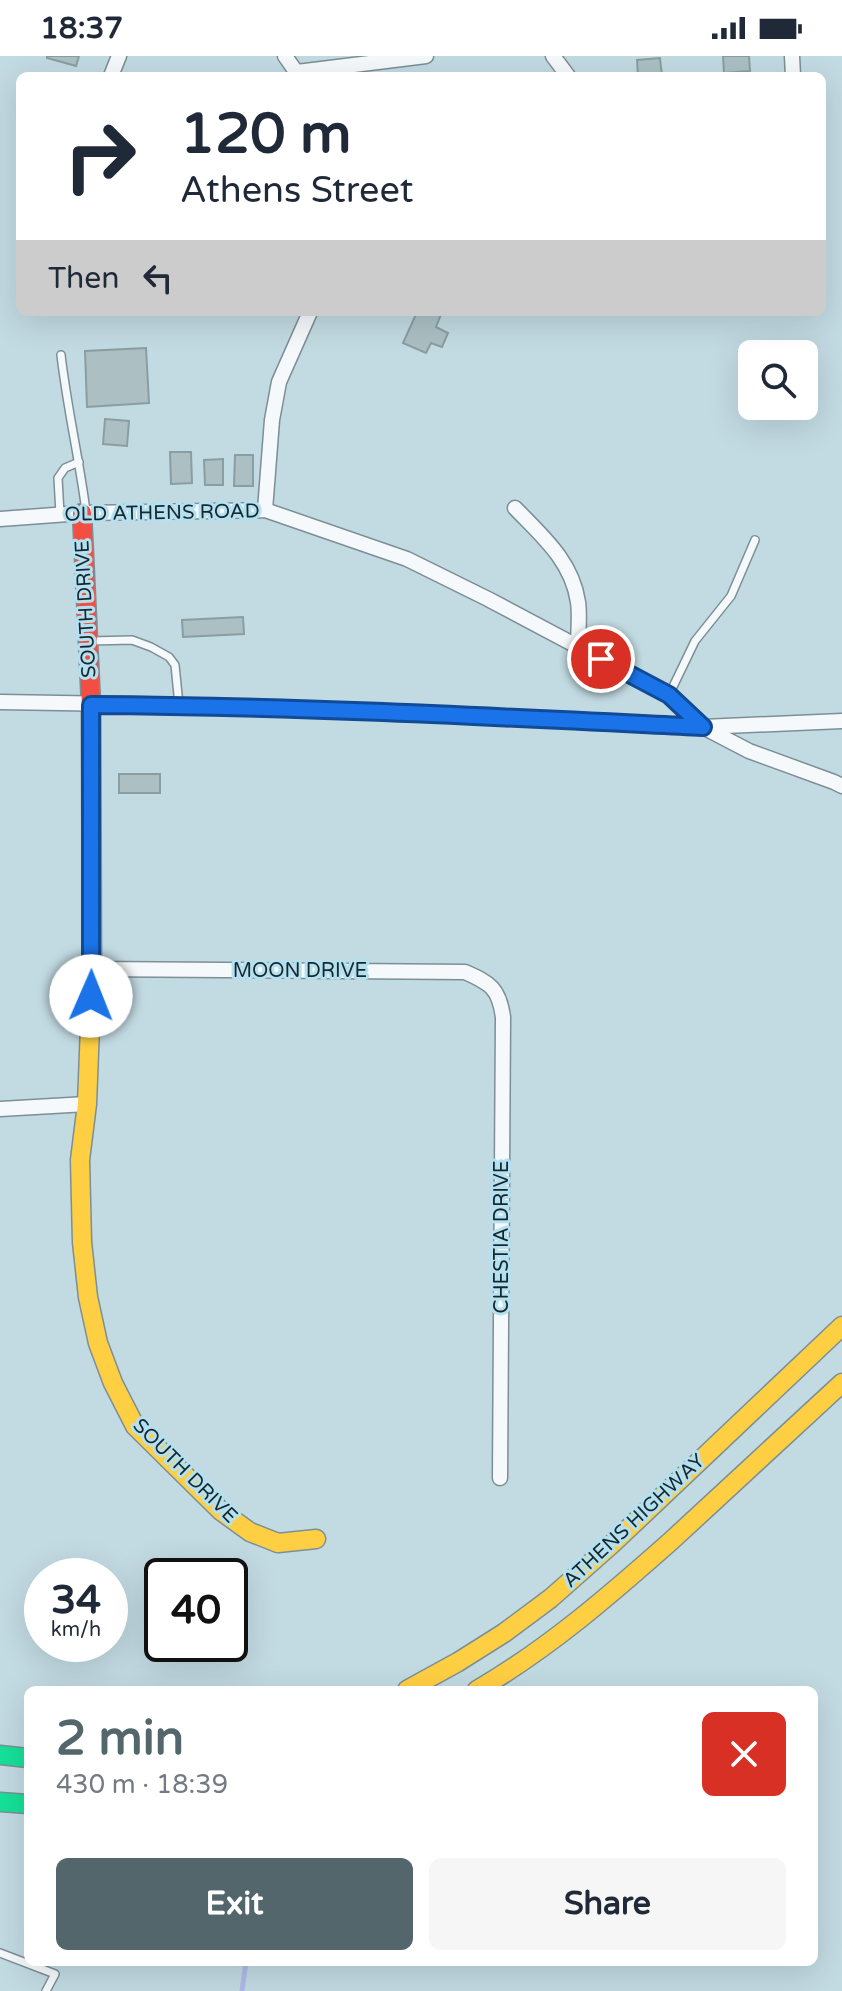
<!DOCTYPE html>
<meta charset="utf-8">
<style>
:root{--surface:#fff;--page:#f6f6f7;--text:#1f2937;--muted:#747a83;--accent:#52666c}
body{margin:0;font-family:"Varela Round",sans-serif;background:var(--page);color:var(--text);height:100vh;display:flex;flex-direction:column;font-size:30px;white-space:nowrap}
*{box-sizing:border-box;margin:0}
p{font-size:26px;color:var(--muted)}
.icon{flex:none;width:44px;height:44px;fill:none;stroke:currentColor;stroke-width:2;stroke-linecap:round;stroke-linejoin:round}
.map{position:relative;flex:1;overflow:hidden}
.panel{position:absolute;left:24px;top:1630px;width:794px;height:280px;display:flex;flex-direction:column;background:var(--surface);border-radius:12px;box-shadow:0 8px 32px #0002}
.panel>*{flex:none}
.hud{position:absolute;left:16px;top:16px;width:810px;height:244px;border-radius:12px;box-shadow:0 8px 32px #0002;background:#fff;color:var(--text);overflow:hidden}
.controls{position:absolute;left:738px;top:284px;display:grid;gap:16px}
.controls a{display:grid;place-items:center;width:80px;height:80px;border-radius:12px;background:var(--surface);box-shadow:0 8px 32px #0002;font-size:40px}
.speed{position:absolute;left:24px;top:1502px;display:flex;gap:16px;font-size:40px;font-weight:700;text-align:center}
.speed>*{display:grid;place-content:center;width:104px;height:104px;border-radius:50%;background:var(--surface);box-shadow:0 8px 32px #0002;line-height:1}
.speed small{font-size:20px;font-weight:400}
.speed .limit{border:4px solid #111;border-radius:12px;background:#fff;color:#111}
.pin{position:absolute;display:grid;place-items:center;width:68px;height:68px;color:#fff;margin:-34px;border:4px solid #fff;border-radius:50%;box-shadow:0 2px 8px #0007}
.me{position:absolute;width:88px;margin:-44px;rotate:1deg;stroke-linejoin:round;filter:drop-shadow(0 0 6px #0008)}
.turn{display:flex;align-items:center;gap:28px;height:168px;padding:0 32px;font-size:36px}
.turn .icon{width:104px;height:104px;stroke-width:2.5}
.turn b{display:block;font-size:56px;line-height:68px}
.then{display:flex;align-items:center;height:76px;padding:0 32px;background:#0003;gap:16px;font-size:30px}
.round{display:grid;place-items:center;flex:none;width:84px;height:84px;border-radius:12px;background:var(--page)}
.headline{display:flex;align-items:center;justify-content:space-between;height:136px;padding:0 32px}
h1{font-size:48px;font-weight:800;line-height:60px;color:var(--accent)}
.cta{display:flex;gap:16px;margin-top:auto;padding:16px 32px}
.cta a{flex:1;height:92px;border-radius:12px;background:var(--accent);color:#fff;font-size:32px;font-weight:800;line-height:92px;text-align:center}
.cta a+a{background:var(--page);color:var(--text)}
.status{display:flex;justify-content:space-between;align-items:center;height:56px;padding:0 40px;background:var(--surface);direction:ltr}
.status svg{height:22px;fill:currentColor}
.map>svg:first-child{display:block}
</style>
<div class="status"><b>18:37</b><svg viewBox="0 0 49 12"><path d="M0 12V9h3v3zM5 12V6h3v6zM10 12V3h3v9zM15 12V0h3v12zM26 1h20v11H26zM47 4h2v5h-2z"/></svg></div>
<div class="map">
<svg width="842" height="1935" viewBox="0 0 842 1935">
<rect width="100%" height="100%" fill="#c2dae2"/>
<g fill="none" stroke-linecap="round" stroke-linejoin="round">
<path stroke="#b0baea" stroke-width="5" d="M242,1935L246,1906"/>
</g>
<g fill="#acc0c4" stroke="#8a9ea2" stroke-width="2">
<path d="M47,0H79L76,10L47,2Z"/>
<path d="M723,0H749L750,15L724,17Z"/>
<path d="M660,2L662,20H638L637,4Z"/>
<path d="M417,256H442L436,271L448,277L442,291L431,287L426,297L403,287Z"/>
<path d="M146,292L149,347L87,351L85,295Z"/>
<path d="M105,363L129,365L127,390L103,388Z"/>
<path d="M170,396H191L192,427L171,428Z"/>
<path d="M235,399H253V430H234Z"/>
<path d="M223,403V429H205L204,404Z"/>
<path d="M243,561L244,578L183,581L182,564Z"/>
<rect x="119" y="718" width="41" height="19"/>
</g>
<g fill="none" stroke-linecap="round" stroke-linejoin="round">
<defs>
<g id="lane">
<path d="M61,299C67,351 79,402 86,455"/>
<path d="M60,458L58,422L65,412L79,406"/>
<path d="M90,585L132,584L151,591L169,601L175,609L179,649"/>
<path d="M669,639L695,585L731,540L755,484"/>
<path d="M0,1897L55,1918L46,1935"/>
</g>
<g id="street">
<path d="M285,0L299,20"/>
<path d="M553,0L568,20"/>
<path d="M792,0L793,20"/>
<path d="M297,16L426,0"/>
<path d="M111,20L119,0"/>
<path d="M515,452C542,480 572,505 578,546C580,560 578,577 578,591"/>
<path d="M265,454L272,364L279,326L310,256"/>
<path d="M0,463L82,457L265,454L407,503L488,543L669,639L703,671"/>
<path d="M0,646L179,649L504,661L703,671L749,695L834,726L842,730"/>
<path d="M703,671L842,665"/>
<path d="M92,913L465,916C490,927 499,932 503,961L500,1422"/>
<path d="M0,1053L87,1048"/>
</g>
<g id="fast">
<path d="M0,1699L28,1702"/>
<path d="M0,1746L28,1748"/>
</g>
<g id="slow">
<path d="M92,919L87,1048L80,1104L82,1186L88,1241L98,1287L113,1327L135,1370L221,1455L250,1476L278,1487L316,1483"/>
<path d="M407,1634L458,1606L504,1577L551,1542L612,1488L842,1270"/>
<path d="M477,1634C548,1593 610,1539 671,1485C728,1433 785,1379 842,1327"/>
</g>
<path id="jam" d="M82,457L91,649L92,919"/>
</defs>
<use href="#lane" stroke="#7c8f95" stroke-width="10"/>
<use href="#street" stroke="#7c8f95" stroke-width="17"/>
<use href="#fast" stroke="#7c8f95" stroke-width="21"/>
<use href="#slow" stroke="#7c8f95" stroke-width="21"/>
<use href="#jam" stroke="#7c8f95" stroke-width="21"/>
<use href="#lane" stroke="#f6f9fb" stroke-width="7"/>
<use href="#street" stroke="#f6f9fb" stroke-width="14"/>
<use href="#fast" stroke="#16e098" stroke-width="18"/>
<use href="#slow" stroke="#ffcf43" stroke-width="18"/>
<use href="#jam" stroke="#f24e42" stroke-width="18"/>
</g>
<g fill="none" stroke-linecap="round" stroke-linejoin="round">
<defs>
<path id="route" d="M91,940V649C295,650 499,661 703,671L669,639L601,603"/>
</defs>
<use href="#route" stroke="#114b97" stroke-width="20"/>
<use href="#route" stroke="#1a73e8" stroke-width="14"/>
</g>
<g text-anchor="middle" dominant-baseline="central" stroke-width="6" stroke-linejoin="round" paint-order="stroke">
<g font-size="20" fill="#16272d" stroke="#b4e0f0">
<text transform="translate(162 457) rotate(-1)">OLD ATHENS ROAD</text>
<text transform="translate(86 553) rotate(-93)">SOUTH DRIVE</text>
<text x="300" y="915">MOON DRIVE</text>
<text transform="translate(502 1181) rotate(-90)">CHESTIA DRIVE</text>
<text transform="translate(185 1415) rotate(45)">SOUTH DRIVE</text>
<text transform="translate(634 1465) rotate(-43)">ATHENS HIGHWAY</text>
</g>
</g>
</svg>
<div class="controls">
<a><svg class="icon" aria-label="search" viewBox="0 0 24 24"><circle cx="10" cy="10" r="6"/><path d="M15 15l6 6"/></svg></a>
</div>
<div class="speed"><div>34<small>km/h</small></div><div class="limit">40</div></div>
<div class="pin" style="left:601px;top:603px;background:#d93025"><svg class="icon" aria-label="arrive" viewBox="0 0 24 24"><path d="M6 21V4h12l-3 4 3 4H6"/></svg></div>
<svg class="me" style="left:91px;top:940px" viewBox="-20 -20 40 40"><circle r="19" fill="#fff"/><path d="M0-13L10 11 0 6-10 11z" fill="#1a73e8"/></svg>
<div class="hud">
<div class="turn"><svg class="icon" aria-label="right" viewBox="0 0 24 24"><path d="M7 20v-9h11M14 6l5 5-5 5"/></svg><div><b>120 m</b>Athens Street</div></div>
<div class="then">Then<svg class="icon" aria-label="left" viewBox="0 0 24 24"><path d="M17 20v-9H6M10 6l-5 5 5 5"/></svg></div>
</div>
<section class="panel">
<div class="headline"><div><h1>2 min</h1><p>430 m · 18:39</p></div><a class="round" style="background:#d93025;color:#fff"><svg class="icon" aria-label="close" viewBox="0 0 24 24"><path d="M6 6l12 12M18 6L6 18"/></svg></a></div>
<div class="cta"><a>Exit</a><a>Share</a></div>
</section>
</div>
